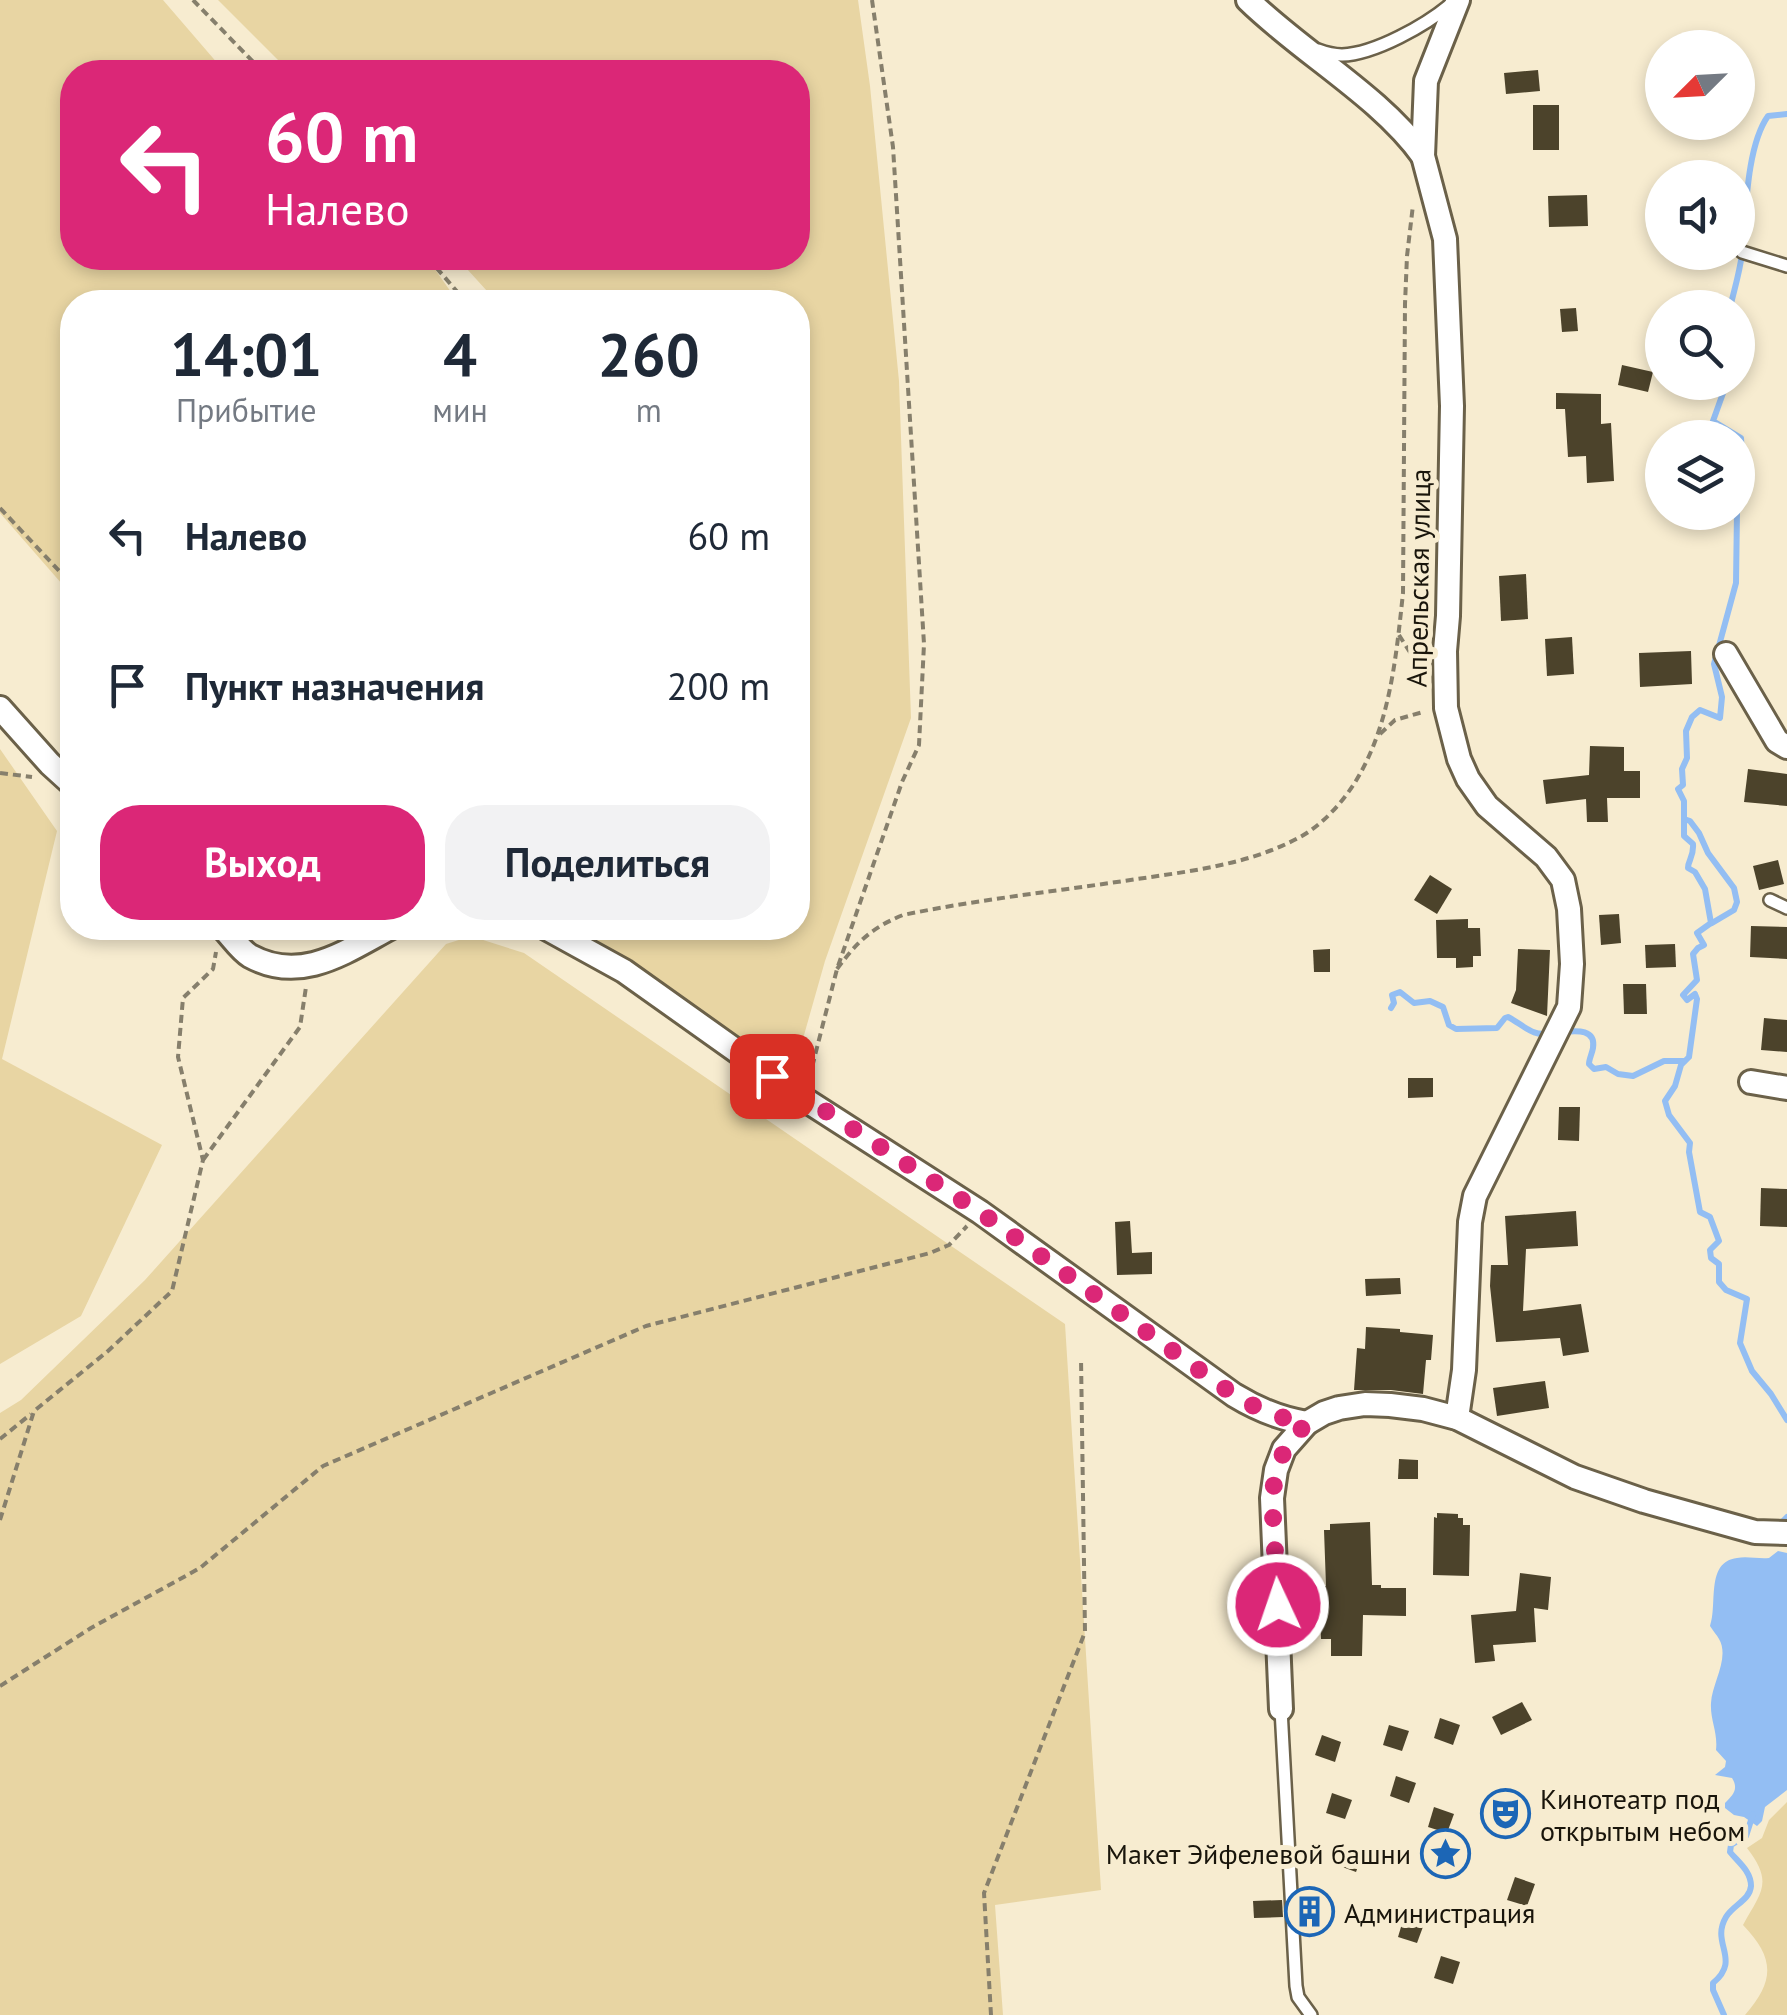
<!DOCTYPE html>
<html lang="ru">
<meta charset="utf-8">
<style>
:root{--surface:#fff;--page:#f2f2f3;--text:#1f2937;--muted:#747a83;--accent:#db2777}
body{margin:0;font-family:"PT Sans",sans-serif;background:var(--page);color:var(--text);height:100vh;display:flex;flex-direction:column;font-size:38px;white-space:nowrap}
*{box-sizing:border-box;margin:0}
p{font-size:32px;color:var(--muted)}
.icon{flex:none;width:55px;height:55px;fill:none;stroke:currentColor;stroke-width:2;stroke-linecap:round;stroke-linejoin:round}
.map{position:relative;flex:1;overflow:hidden}
.details{position:absolute;left:60px;top:290px;width:750px;height:650px;display:flex;flex-direction:column;background:var(--surface);border-radius:40px;box-shadow:0 5px 15px #0003}
.details>*{flex:none}
.hud{position:absolute;left:60px;top:60px;width:750px;height:210px;border-radius:40px;box-shadow:0 5px 15px #0003;background:#db2777;color:#fff;overflow:hidden}
.needle{width:65px;rotate:246deg}
.tools{position:absolute;left:1645px;top:30px;display:grid;gap:20px}
.tools a{display:grid;place-items:center;width:110px;height:110px;border-radius:50%;background:var(--surface);box-shadow:0 5px 15px #0003;font-size:50px}
.pin{position:absolute;display:grid;place-items:center;width:85px;height:85px;color:#fff;margin:-42px;border-radius:20px;box-shadow:0 5px 15px #0006}
.me{position:absolute;width:110px;margin:-55px;rotate:357deg;stroke-linejoin:round;filter:drop-shadow(0 0 8px #0008)}
.turn{display:flex;align-items:center;gap:35px;height:210px;padding:0 40px;font-size:45px}
.turn .icon{width:130px;height:130px;stroke-width:2.5}
.turn b{display:block;font-size:70px;line-height:85px}
.eta{display:flex;justify-content:space-evenly;align-items:center;height:170px;text-align:center}
.eta b{font-size:60px;font-weight:700;line-height:70px}
.action{display:flex;gap:20px;margin-top:auto;padding:20px 40px}
.action a{flex:1;height:115px;border-radius:40px;background:var(--accent);color:#fff;font-size:40px;font-weight:700;line-height:115px;text-align:center}
.action a+a{background:var(--page);color:var(--text)}
ul{padding:0;list-style:none}
li{display:flex;align-items:center;gap:30px;height:150px;padding:0 40px}
li div{flex:1}
li b{display:block;font-size:38px}
li em{font-style:normal}
.map>svg:first-child{display:block}
</style>
<div class="map">
<svg width="1787" height="2015" viewBox="0 0 1787 2015">
<rect width="100%" height="100%" fill="#f7ecd0"/>
<g fill="#e8d5a3">
<path d="M0,0H163L225,72H72V258H427L458,302H72V599L69,592L0,513Z"/>
<path d="M218,0H858L870,86L899,381L911,718L825,961L793,1074L570,928H798V302H497L457,258H798V72H290Z"/>
<path d="M0,749L57,831L2,1059L162,1145L81,1316L0,1364Z"/>
<path d="M462,939H480L524,953L1065,1324L1101,1890L995,1905L1003,2015H0V1413L21,1400L145,1280L446,944Z"/>
<path d="M1787,1802V2015H1745C1775,1981 1775,1958 1743,1925C1761,1892 1774,1883 1747,1848L1762,1838L1769,1820Z"/>
</g>
<path fill="#93bef3" d="M1778,1551L1787,1553V1790L1765,1807L1762,1821L1757,1826L1744,1817L1734,1815L1725,1808V1803C1733,1795 1739,1789 1732,1778L1715,1775L1725,1767L1726,1761L1716,1750C1718,1732 1710,1720 1711,1703C1712,1683 1730,1658 1719,1639C1717,1635 1713,1631 1710,1626C1718,1605 1705,1562 1737,1558C1747,1556 1758,1559 1769,1558Z"/>
<g fill="none" stroke-linecap="round" stroke-linejoin="round">
<g stroke="#93bef3" stroke-width="6">
<path d="M1730,308C1734,290 1740,272 1742,253C1746,215 1746,147 1768,116L1787,114"/>
<path d="M1727,382L1713,421L1741,438L1743,473L1738,509"/>
<path d="M1684,819V836L1693,844C1694,857 1688,860 1688,868L1695,872L1705,889L1711,923L1697,933L1704,945L1698,948L1693,954L1697,980L1683,995L1687,1000L1695,994L1697,999L1689,1057L1681,1065L1675,1086L1665,1101L1669,1115L1690,1143L1689,1152L1700,1212L1710,1217L1719,1241L1710,1250L1711,1258L1719,1264V1282L1726,1290L1747,1299L1740,1343L1752,1371L1771,1394L1787,1420"/>
<path d="M1712,923L1734,910L1737,902L1734,888L1708,853L1699,833L1690,821L1684,819V801L1678,789L1683,785L1682,769L1687,758L1686,731L1692,717L1700,710L1720,718L1722,697L1714,664L1736,583L1737,512"/>
<path d="M1391,1008L1394,1003L1392,995L1400,992L1414,1003L1430,1001L1443,1007L1449,1025L1456,1029L1497,1028L1505,1018L1508,1017C1522,1024 1535,1039 1550,1032"/>
<path d="M1563,1032C1575,1031 1596,1028 1593,1048C1592,1054 1589,1059 1589,1064L1594,1069L1606,1067L1618,1074L1633,1076L1664,1061H1684"/>
<path d="M1783,1521L1787,1517"/>
<path d="M1724,2015L1713,1990V1983C1742,1959 1710,1944 1726,1917C1733,1905 1750,1900 1751,1886C1751,1871 1738,1862 1730,1852L1731,1845L1746,1836L1753,1814"/>
</g>
</g>
<g fill="#4c432b">
<path d="M1538,70L1540,91L1506,94L1504,73Z"/>
<rect x="1533" y="105" width="26" height="45"/>
<path d="M1587,195L1588,226L1549,227L1548,196Z"/>
<path d="M1576,308L1578,331L1562,332L1560,309Z"/>
<path d="M1622,365L1653,372L1648,392L1618,385Z"/>
<path d="M1556,393L1601,394V424L1611,423L1614,481L1587,483L1586,456L1568,457L1565,409H1556Z"/>
<path d="M1526,574L1528,619L1501,621L1499,576Z"/>
<path d="M1572,637L1574,674L1547,676L1545,639Z"/>
<path d="M1691,651L1692,684L1640,687L1639,653Z"/>
<path d="M1590,746L1624,747V771H1640V798H1607L1608,822H1587L1586,799L1546,804L1543,780L1589,775Z"/>
<path d="M1748,769L1787,774V806L1744,802Z"/>
<path d="M1778,860L1784,884L1759,890L1753,866Z"/>
<path d="M1430,875L1452,889L1437,914L1414,900Z"/>
<path d="M1619,914L1621,943L1601,945L1599,915Z"/>
<path d="M1468,919V928H1480L1481,956H1473V967L1456,968V958H1437L1436,920Z"/>
<path d="M1751,926L1787,927V959L1750,957Z"/>
<path d="M1675,944L1676,967L1646,968L1645,945Z"/>
<path d="M1330,949V972H1314L1313,950Z"/>
<path d="M1518,949L1550,950L1547,1016L1511,1003L1516,990Z"/>
<path d="M1623,984H1646L1647,1014H1624Z"/>
<path d="M1764,1018L1787,1020V1052L1761,1050Z"/>
<path d="M1408,1078H1433V1097L1408,1098Z"/>
<path d="M1559,1107H1580L1579,1141L1558,1140Z"/>
<path d="M1761,1188L1787,1189V1227L1760,1226Z"/>
<path d="M1576,1211L1578,1246L1526,1249L1523,1311L1581,1304L1589,1352L1563,1356L1560,1338L1496,1342L1490,1286L1491,1265H1508L1505,1216Z"/>
<path d="M1130,1221L1132,1253L1152,1252V1274L1117,1275L1115,1222Z"/>
<path d="M1400,1278L1401,1294L1366,1296L1365,1279Z"/>
<path d="M1366,1327L1400,1329V1332L1433,1335L1431,1360H1426L1423,1394L1391,1390H1354L1357,1348L1365,1349Z"/>
<path d="M1545,1381L1549,1408L1497,1416L1493,1388Z"/>
<path d="M1399,1459L1418,1460V1479H1398Z"/>
<path d="M1437,1513L1458,1514V1518H1463V1525H1470L1469,1576L1433,1575L1434,1517L1437,1518Z"/>
<path d="M1370,1522L1372,1585H1381V1588H1406V1616L1363,1615L1362,1656H1331V1639H1321L1319,1586H1326L1324,1530H1330V1524Z"/>
<path d="M1520,1573L1551,1577L1548,1610L1534,1608L1536,1642L1493,1645L1495,1661L1475,1663L1471,1615L1516,1611Z"/>
<path d="M1522,1702L1532,1720L1501,1735L1492,1717Z"/>
<path d="M1440,1718L1460,1725L1453,1745L1434,1738Z"/>
<path d="M1389,1725L1409,1731L1402,1751L1383,1745Z"/>
<path d="M1322,1735L1341,1742L1335,1762L1315,1755Z"/>
<path d="M1396,1776L1416,1783L1409,1803L1390,1796Z"/>
<path d="M1332,1793L1352,1800L1345,1819L1326,1813Z"/>
<path d="M1434,1807L1454,1814L1447,1833L1428,1827Z"/>
<path d="M1343,1846L1363,1852L1356,1872L1337,1865Z"/>
<path d="M1515,1877L1535,1884L1527,1906L1507,1900Z"/>
<path d="M1318,1898V1926H1302L1301,1899Z"/>
<path d="M1282,1900L1283,1917L1254,1918L1253,1901Z"/>
<path d="M1404,1917L1424,1924L1417,1943L1398,1937Z"/>
<path d="M1441,1956L1460,1962L1453,1984L1434,1978Z"/>
</g>
<g fill="none" stroke-linecap="round" stroke-linejoin="round">
<defs>
<g id="service">
<path d="M1318,50C1326,53 1333,55 1342,55C1375,54 1426,25 1451,4"/>
<path d="M1742,252L1787,266"/>
<path d="M1770,900L1787,908"/>
<path d="M1281,1709L1296,1986L1298,1997L1311,2015"/>
</g>
<g id="minor">
<path d="M1248,0C1302,53 1380,96 1423,156"/>
<path d="M1726,654L1777,741L1787,747"/>
<path d="M0,708L50,764L72,784"/>
<path d="M223,928C231,936 240,950 250,956C301,984 345,952 390,928"/>
<path d="M546,928L624,971L804,1099L980,1212L1234,1395C1257,1409 1281,1419 1307,1423"/>
<path d="M1751,1082L1787,1088"/>
<path d="M1457,1418L1464,1370L1470,1222L1475,1196L1569,1007L1572,964L1569,909L1563,880L1546,857L1487,806L1468,779L1459,759L1446,708L1445,651L1448,616L1452,406L1445,239L1423,156L1426,81L1458,0"/>
<path d="M1281,1709L1272,1498L1276,1470L1284,1449L1307,1423L1324,1413L1339,1408L1365,1404L1390,1405L1423,1409L1457,1418L1575,1477L1644,1501L1755,1532L1787,1533"/>
</g>
</defs>
<use href="#service" stroke="#6b6149" stroke-width="16"/>
<use href="#minor" stroke="#6b6149" stroke-width="28"/>
<g stroke="#867f6c" stroke-width="4" stroke-dasharray="8 5" stroke-linecap="butt">
<path d="M193,0L263,72"/>
<path d="M428,258L466,302"/>
<path d="M0,508L63,575L72,588"/>
<path d="M1399,635L1423,673"/>
<path d="M1380,734L1395,720L1423,712"/>
<path d="M0,773L32,777"/>
<path d="M837,969C857,942 871,928 903,915C980,899 1059,891 1137,879C1192,871 1251,864 1300,837C1321,826 1341,804 1354,784C1390,727 1396,658 1403,593L1405,304L1407,256L1413,205"/>
<path d="M809,1079L837,969L902,782L919,745L924,644L893,147L872,0"/>
<path d="M203,1160L300,1027L306,987"/>
<path d="M0,1439L31,1414"/>
<path d="M0,1520L34,1411L108,1351L172,1291L203,1160L178,1057L183,998L213,969L216,952"/>
<path d="M0,1686L91,1628L200,1568L323,1466L646,1326L930,1253L949,1245L967,1226"/>
<path d="M991,2015L984,1893L1085,1632L1081,1358"/>
</g>
<use href="#service" stroke="#fff" stroke-width="11"/>
<use href="#minor" stroke="#fff" stroke-width="22"/>
</g>
<g fill="none" stroke-linecap="round" stroke-linejoin="round">
<path stroke="#db2777" stroke-width="18" stroke-dasharray="0 32.4" d="M772,1076L980,1212L1234,1395C1257,1409 1281,1419 1307,1423C1281,1450 1277,1461 1272,1498L1278,1605"/>
</g>
<defs>
<symbol id="theatre-ring" viewBox="-11 -11 22 22"><circle r="9.5" fill="#f7ecd0" stroke="#1c66b6" stroke-width="1.5"/><path d="M-5-5.5Q0-4 5-5.5V0Q5 5 0 6Q-5 5-5 0ZM-3.3-2.5H-1v1.5H-3.3ZM1-2.5H3.3v1.5H1ZM-2.8 1Q0 5.5 2.8 1Z" fill="#1c66b6"/></symbol>
<symbol id="sight-ring" viewBox="-11 -11 22 22"><circle r="9.5" fill="#f7ecd0" stroke="#1c66b6" stroke-width="1.5"/><path d="M0-6L1.8-2.2L6-1.7L2.9 1.2L3.7 5.4L0 3.3L-3.7 5.4L-2.9 1.2L-6-1.7L-1.8-2.2Z" fill="#1c66b6"/></symbol>
<symbol id="building-ring" viewBox="-11 -11 22 22"><circle r="9.5" fill="#f7ecd0" stroke="#1c66b6" stroke-width="1.5"/><path d="M-4-6H4V6H1V3H-1V6H-4ZM-2.5-4.3h1.7v1.8h-1.7ZM.8-4.3h1.7v1.8H.8ZM-2.5-1h1.7V.8h-1.7ZM.8-1h1.7V.8H.8Z" fill="#1c66b6"/></symbol>
</defs>
<g fill-rule="evenodd">
<use href="#theatre-ring" x="1478" y="1786" width="55" height="55"/>
<use href="#sight-ring" x="1418" y="1826" width="55" height="55"/>
<use href="#building-ring" x="1282" y="1884" width="55" height="55"/>
</g>
<g text-anchor="middle" dominant-baseline="central" stroke-width="10" stroke-linejoin="round" paint-order="stroke">
<g font-size="28" fill="#19150b" stroke="#f7ecd0">
<text transform="translate(1418 578) rotate(-89)">Апрельская улица</text>
</g>
<g font-size="28" fill="#19150b" stroke="#f7ecd0" text-anchor="start">
<text x="1540" y="1798">Кинотеатр под<tspan x="1540" dy="32">открытым небом</tspan></text>
<text x="1411" y="1853" text-anchor="end">Макет Эйфелевой башни</text>
<text x="1344" y="1912">Администрация</text>
</g>
</g>
</svg>
<div class="tools">
<a><svg class="needle" viewBox="-14 -14 28 28"><path d="M0-13l5 13h-10z" fill="#e53935"/><path d="M0 13l5-13h-10z" fill="#747a83"/></svg></a>
<a><svg class="icon" aria-label="sound" viewBox="0 0 24 24"><path d="M4 9h4l5-4v14l-5-4H4zM17 9q2 3 0 6"/></svg></a>
<a><svg class="icon" aria-label="search" viewBox="0 0 24 24"><circle cx="10" cy="10" r="6"/><path d="M15 15l6 6"/></svg></a>
<a><svg class="icon" aria-label="layers" viewBox="0 0 24 24"><path d="M12 4l9 5-9 5-9-5zM3 14l9 5 9-5"/></svg></a>
</div>
<div class="pin" style="left:772px;top:1076px;background:#d93025"><svg class="icon" aria-label="arrive" viewBox="0 0 24 24"><path d="M6 21V4h12l-3 4 3 4H6"/></svg></div>
<svg class="me" style="left:1278px;top:1605px" viewBox="-20 -20 40 40"><circle r="17" fill="#db2777" stroke="#fff" stroke-width="3"/><path d="M0-11L8 9 0 5-8 9z" fill="#fff"/></svg>
<div class="hud">
<div class="turn"><svg class="icon" aria-label="left" viewBox="0 0 24 24"><path d="M17 20v-9H6M10 6l-5 5 5 5"/></svg><div><b>60 m</b>Налево</div></div>
</div>
<section class="details">
<div class="eta">
<div><b>14:01</b><p>Прибытие</p></div>
<div><b>4</b><p>мин</p></div>
<div><b>260</b><p>m</p></div>
</div>
<ul>
<li><svg class="icon" aria-label="left" viewBox="0 0 24 24"><path d="M17 20v-9H6M10 6l-5 5 5 5"/></svg><div><b>Налево</b></div><em>60 m</em></li>
<li><svg class="icon" aria-label="arrive" viewBox="0 0 24 24"><path d="M6 21V4h12l-3 4 3 4H6"/></svg><div><b>Пункт назначения</b></div><em>200 m</em></li>
</ul>
<div class="action"><a>Выход</a><a>Поделиться</a></div>
</section>
</div>
